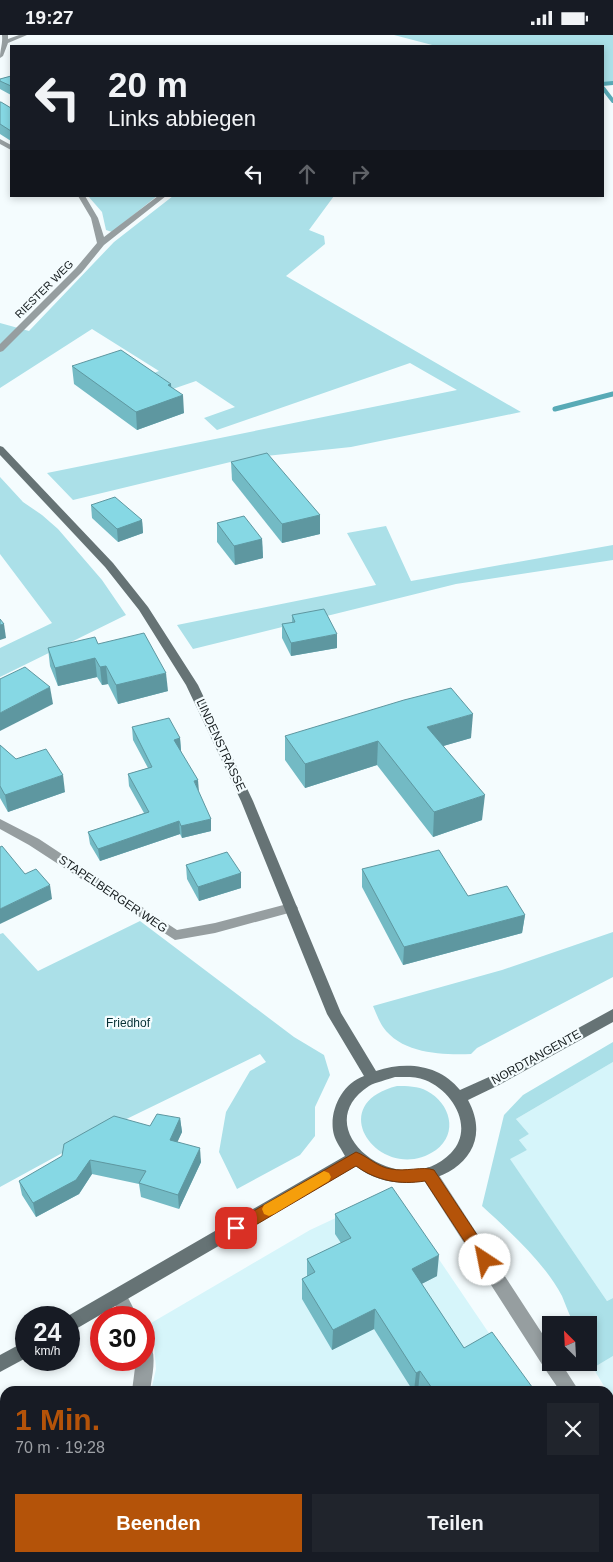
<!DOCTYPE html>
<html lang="de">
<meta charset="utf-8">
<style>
:root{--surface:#171b24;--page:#20242c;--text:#f1f3f6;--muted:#9ea1a6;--accent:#b45309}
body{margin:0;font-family:Helvetica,sans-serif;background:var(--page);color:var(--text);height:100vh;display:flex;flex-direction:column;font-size:19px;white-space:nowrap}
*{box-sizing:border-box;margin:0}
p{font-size:16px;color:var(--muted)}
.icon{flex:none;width:28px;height:28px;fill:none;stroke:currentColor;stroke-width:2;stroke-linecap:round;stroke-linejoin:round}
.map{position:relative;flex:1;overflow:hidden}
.panel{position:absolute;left:0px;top:1351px;width:614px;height:176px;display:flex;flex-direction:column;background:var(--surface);border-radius:15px 15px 0 0;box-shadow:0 2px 8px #0003}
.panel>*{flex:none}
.banner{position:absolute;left:10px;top:10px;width:594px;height:152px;border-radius:0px;box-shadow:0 2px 8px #0003;background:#171b24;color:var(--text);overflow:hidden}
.needle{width:32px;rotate:336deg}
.buttons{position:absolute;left:542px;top:1281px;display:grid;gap:10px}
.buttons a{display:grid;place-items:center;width:55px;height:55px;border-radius:0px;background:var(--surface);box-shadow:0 2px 8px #0003;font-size:25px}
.speed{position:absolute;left:15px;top:1271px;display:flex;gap:10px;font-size:25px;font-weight:700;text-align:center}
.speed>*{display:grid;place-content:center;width:65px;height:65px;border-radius:50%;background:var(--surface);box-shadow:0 2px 8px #0003;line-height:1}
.speed small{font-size:12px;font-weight:400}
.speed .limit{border:8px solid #d22;background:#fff;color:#111}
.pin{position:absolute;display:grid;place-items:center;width:42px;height:42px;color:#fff;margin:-21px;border-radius:10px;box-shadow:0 2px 8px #0006}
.me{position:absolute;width:55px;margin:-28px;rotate:326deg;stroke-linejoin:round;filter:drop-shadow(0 0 4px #0008)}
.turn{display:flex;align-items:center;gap:18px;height:105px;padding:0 15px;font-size:22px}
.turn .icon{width:65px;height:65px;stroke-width:2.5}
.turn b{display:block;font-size:35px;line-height:42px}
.lanes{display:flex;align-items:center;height:48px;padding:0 15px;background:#0003;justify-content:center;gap:25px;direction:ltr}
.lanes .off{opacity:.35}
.round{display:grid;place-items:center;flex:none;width:52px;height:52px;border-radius:0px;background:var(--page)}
.head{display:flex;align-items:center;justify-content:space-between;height:85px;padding:0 15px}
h1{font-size:30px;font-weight:800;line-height:38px;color:var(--accent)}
.button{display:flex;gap:10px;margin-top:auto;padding:10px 15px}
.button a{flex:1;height:58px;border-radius:0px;background:var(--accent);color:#fff;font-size:20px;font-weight:800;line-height:58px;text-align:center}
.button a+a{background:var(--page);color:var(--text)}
.status{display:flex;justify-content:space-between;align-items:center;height:35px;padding:0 25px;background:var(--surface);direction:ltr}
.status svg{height:14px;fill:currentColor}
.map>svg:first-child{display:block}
</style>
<div class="status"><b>19:27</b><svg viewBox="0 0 49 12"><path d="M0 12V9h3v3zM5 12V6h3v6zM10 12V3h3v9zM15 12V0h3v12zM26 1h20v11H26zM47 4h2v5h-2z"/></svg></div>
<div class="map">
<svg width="613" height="1527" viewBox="0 0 613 1527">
<rect width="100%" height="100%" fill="#f4fcfe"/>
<g fill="#d6f5fa">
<path d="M613,1027V1263L607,1266L509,1123L527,1115L519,1105L529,1099L516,1084Z"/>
<path d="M370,1167L413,1186L499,1313L417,1356H151L156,1334L154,1308L146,1291L310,1195Z"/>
<path d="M613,1321V1367L609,1356H607L593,1333Z"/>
<path d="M609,1458L613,1464V1527H420L417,1523L609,1522Z"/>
</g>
<g fill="#abe0e8">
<path d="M394,0H613V48H603L602,11H436Z"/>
<path d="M88,161H157L112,197L106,195L102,177Z"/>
<path d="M173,161H334L309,195L324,201L325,209L286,241L521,377L351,412L247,423L73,465L47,438L457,355L410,328L217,395L204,383L235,372L196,346L167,356L146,341L159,336L92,294L0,353V288L29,296L114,207Z"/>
<path d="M0,442L23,467L42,480L58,494L102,545L126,580L0,642V613L52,588L0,519Z"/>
<path d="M386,491L411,546L613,510V525L456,549L193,614L177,590L376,550L347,498Z"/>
<path d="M140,886L294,1002L324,1020L330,1040L315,1072V1101L300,1120L237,1154L219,1117L226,1077L250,1036L266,1027L260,1019L108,1093L0,1152V899L3,898L38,936Z"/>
<path d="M613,897V942L477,1013L471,1019C442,1020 402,1019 383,992C379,986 376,978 373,971L502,935Z"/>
<path d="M613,1007V1027L516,1084L529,1099L519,1105L527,1115L510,1124L607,1266L613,1263V1321L593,1333L589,1323V1290H574C570,1281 566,1271 562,1261C545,1228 509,1196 482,1171L504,1080L523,1060Z"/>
<path d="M397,1051C407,1051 418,1051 427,1056C450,1068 459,1098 436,1115C383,1152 320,1070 397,1051Z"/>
</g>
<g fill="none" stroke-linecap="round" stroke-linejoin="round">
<g stroke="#58aab6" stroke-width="4">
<path d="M602,49L613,48"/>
<path d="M603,53L613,66"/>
</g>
<path stroke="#58aab6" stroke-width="5" d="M555,374L613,359"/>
<g fill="#969ea0" fill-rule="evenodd">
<path d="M2,0H8V4L19,0H27L8,8L3,21L0,23C0,15 3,8 2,0Z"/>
<path d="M0,104L11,110V115L0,109Z"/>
<path d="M78,161H85L98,183L104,202L158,161H166L104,210L82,237L3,316L0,317V309L76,233L97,208L91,183Z"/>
<path d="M0,784L39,804L177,895L215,888L291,868L296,870L298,873L296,876L215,898L175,905L29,810L0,794Z"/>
<path d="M429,1132L435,1134L551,1312V1328H561L579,1356H560L545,1334L423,1144L421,1139L423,1134Z"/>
<path d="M119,1254L125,1257L138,1282H121L111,1262L113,1257Z"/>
<path d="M144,1306L150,1308C157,1323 152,1340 150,1356H132L136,1325H144Z"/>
<path d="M609,1405L613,1407V1430L609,1428Z"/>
<path d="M96,1522H115L114,1527H94Z"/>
</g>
<g fill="#667375" fill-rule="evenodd">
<path d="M0,411L3,412L113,528L148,572L198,650L253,766L341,978L376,1036C406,1026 439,1029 460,1055L489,1042L613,974V987L499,1050L468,1065C506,1135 403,1171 356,1131L69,1298V1282H66L345,1121C342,1115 336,1107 334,1100C328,1078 341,1049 364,1041L327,979L241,766L186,650L139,575L105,532L0,420ZM395,1042C404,1042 416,1041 425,1045C453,1056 475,1093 451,1118C400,1170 303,1094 369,1051C376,1047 387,1045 395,1042Z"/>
<path d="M26,1306V1323L0,1337V1320Z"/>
</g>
</g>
<g fill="#73bac4">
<path d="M11,41V60L0,54V44Z"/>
<path d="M0,67L11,73V106L0,99Z"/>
<path d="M72,331L171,349V352L184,378L137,395L74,349Z"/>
<path d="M231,427L320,480V499L282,508L232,445Z"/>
<path d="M91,470L142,485L143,498L118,507L92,483Z"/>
<path d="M217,488L262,504L263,523L235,530L217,507Z"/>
<path d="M292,580L337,613L291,621L282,603V589L292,588Z"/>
<path d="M98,609L168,656L118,669L108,649L102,650L97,642L58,651L50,631L48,613Z"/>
<path d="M132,692L180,703L181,716L211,796L182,803L180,799L100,826L90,809L88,797L144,778L129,751L128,739L148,733L133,705Z"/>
<path d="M285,701L471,703L443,711L482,785L433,802L377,730L305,753L285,725Z"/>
<path d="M0,710L16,724L65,757L8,777L0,763Z"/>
<path d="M186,830L241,838V853L199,866L187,844Z"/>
<path d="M362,834L468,861L525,880L522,898L403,930L362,852Z"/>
<path d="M180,1083L182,1097L177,1107L201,1127L179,1174L141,1162L139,1149L92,1139L79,1159L36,1182L22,1160L19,1146L150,1091Z"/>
<path d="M335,1179L437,1241L421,1249L464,1313L535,1356H413L374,1294L332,1315L302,1264V1244L307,1241V1224L341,1208L335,1199Z"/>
<path d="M5,1405V1425L0,1410Z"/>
<path d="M5,1487V1518L0,1507V1490Z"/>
<path d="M7,1522H34L26,1527H10Z"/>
<path d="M411,1522H552L546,1527H404Z"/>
</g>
<g fill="#5e97a0">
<path d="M171,349L172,364L183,360L184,378L137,395L136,377L168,350Z"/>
<path d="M320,480V499L282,508V489Z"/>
<path d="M142,485L143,498L118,507L117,494Z"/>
<path d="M262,504L263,523L235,530L234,511Z"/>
<path d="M4,589L6,603L0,605V590Z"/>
<path d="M337,599V613L291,621V608Z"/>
<path d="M95,623L97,642L58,651L55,633Z"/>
<path d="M106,631L108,649L102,650L100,632Z"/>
<path d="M166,638L168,656L118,669L116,650Z"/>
<path d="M50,652L53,669L0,696V678Z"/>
<path d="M473,679L471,703L426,716L427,692Z"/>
<path d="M180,703L181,716L175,717L174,705Z"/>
<path d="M378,706L377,730L305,753V729Z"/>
<path d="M63,740L65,757L8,777L5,760Z"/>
<path d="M198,745L199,757L194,746Z"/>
<path d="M485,760L482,785L433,802L434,777Z"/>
<path d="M211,784V796L182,803L181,791Z"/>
<path d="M179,786L180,799L100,826L98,814Z"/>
<path d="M241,838V853L199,866L198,852Z"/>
<path d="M50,850L52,864L0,889V874Z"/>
<path d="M525,880L522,898L403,930L404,912Z"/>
<path d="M180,1083L182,1097L172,1119L170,1105Z"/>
<path d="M200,1113L201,1127L179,1174L178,1160Z"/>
<path d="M90,1125L92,1139L79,1159L36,1182L33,1168Z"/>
<path d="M439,1220L437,1241L410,1255L412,1234Z"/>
<path d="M375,1274L374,1294L332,1315L333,1295Z"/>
<path d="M420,1336L418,1356H414L416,1338Z"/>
<path d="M10,1522H34L26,1527H11Z"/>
<path d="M482,1522H490L489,1527H475Z"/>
<path d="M529,1522H552L546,1527H523Z"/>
</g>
<g fill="#86d8e4" stroke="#5e97a0">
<path d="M11,41V51L0,46V44Z"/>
<path d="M0,67H1L11,73V96L0,89Z"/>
<path d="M121,315L171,349L168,350L183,360L136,377L72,331Z"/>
<path d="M267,418L320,480L282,489L231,427Z"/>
<path d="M115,462L142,485L117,494L91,470Z"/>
<path d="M244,481L262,504L234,511L217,488Z"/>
<path d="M324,574L337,599L291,608L282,589L295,587L292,580Z"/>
<path d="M0,584L4,589L0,590Z"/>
<path d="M144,598L166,638L116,650L106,631L100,632L95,623L55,633L48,613L95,602L98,609Z"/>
<path d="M25,632L50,652L0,678V644Z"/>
<path d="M451,653L473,679L427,692L485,760L434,777L378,706L305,729L285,701L404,665Z"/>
<path d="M169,683L180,703L174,705L198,745L194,746L211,784L181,791L179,786L98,814L88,797L149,777L128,739L152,732L132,692Z"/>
<path d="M0,710L16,724L46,714L63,740L5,760L0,751Z"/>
<path d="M2,811L25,839L36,834L50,850L0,874V812Z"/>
<path d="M439,815L468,861L507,851L525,880L404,912L362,834Z"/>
<path d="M227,817L241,838L198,852L186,830Z"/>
<path d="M157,1079L180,1083L170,1105L200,1113L178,1160L139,1148L146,1136L90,1125L76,1145L33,1168L19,1146L62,1121L64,1109L114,1081L150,1091Z"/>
<path d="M392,1152L439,1220L412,1234L464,1313L492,1297L535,1356H467L465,1353L460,1356H434L420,1336L416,1338L375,1274L333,1295L302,1244L315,1237L307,1224L351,1203L335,1179Z"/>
<path d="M5,1405V1419L0,1409V1408Z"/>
<path d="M5,1487V1513L0,1503V1490Z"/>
<path d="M411,1522H482L475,1527H404Z"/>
<path d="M496,1522H529L523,1527H499Z"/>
</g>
<path fill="#b45309" stroke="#753606" d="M356,1117C369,1122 377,1132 391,1134C405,1137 423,1131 434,1135L491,1221L493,1225L491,1230L485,1232L480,1230L425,1146C400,1150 377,1146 356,1131L242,1198L236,1200L231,1198L229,1193L231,1189Z"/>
<path fill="#f59e0b" d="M324,1136L329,1138L331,1142L329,1146L274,1179L269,1181L264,1179L262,1174L264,1170Z"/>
<g text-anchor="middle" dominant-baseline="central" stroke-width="4.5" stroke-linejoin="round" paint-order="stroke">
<g font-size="11" fill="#151c1e" stroke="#f4fcfe">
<text transform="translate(44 254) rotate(-45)">RIESTER WEG</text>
</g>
<g font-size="12" fill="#151c1e" stroke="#f4fcfe">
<text transform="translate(221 710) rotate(65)">LINDENSTRASSE</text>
<text transform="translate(113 859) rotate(34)">STAPELBERGER WEG</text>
<text transform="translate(536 1022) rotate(-29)">NORDTANGENTE</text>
</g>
<g font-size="12" fill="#073136" stroke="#f4fcfe">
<text x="128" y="988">Friedhof</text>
</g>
</g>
</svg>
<div class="buttons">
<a><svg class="needle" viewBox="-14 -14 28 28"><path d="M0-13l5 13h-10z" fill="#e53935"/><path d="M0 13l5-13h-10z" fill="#9ea1a6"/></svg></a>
</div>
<div class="speed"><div>24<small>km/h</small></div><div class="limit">30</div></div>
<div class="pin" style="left:236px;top:1193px;background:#d93025"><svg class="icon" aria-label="arrive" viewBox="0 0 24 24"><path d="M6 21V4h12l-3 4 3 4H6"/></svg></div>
<svg class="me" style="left:485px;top:1225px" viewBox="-20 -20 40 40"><circle r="19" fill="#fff"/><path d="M0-13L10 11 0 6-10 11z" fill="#b45309"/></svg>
<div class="banner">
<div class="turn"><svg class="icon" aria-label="left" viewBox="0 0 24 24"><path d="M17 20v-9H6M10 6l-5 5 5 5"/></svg><div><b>20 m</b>Links abbiegen</div></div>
<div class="lanes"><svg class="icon" aria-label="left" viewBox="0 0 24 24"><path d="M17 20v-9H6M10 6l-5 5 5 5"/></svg><svg class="icon off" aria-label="ahead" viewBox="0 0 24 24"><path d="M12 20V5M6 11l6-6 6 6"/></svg><svg class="icon off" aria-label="right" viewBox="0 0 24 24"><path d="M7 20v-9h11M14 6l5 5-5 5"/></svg></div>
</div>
<section class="panel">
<div class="head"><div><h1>1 Min.</h1><p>70 m · 19:28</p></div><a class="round"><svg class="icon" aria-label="close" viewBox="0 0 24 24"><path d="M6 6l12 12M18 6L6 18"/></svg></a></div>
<div class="button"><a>Beenden</a><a>Teilen</a></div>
</section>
</div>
